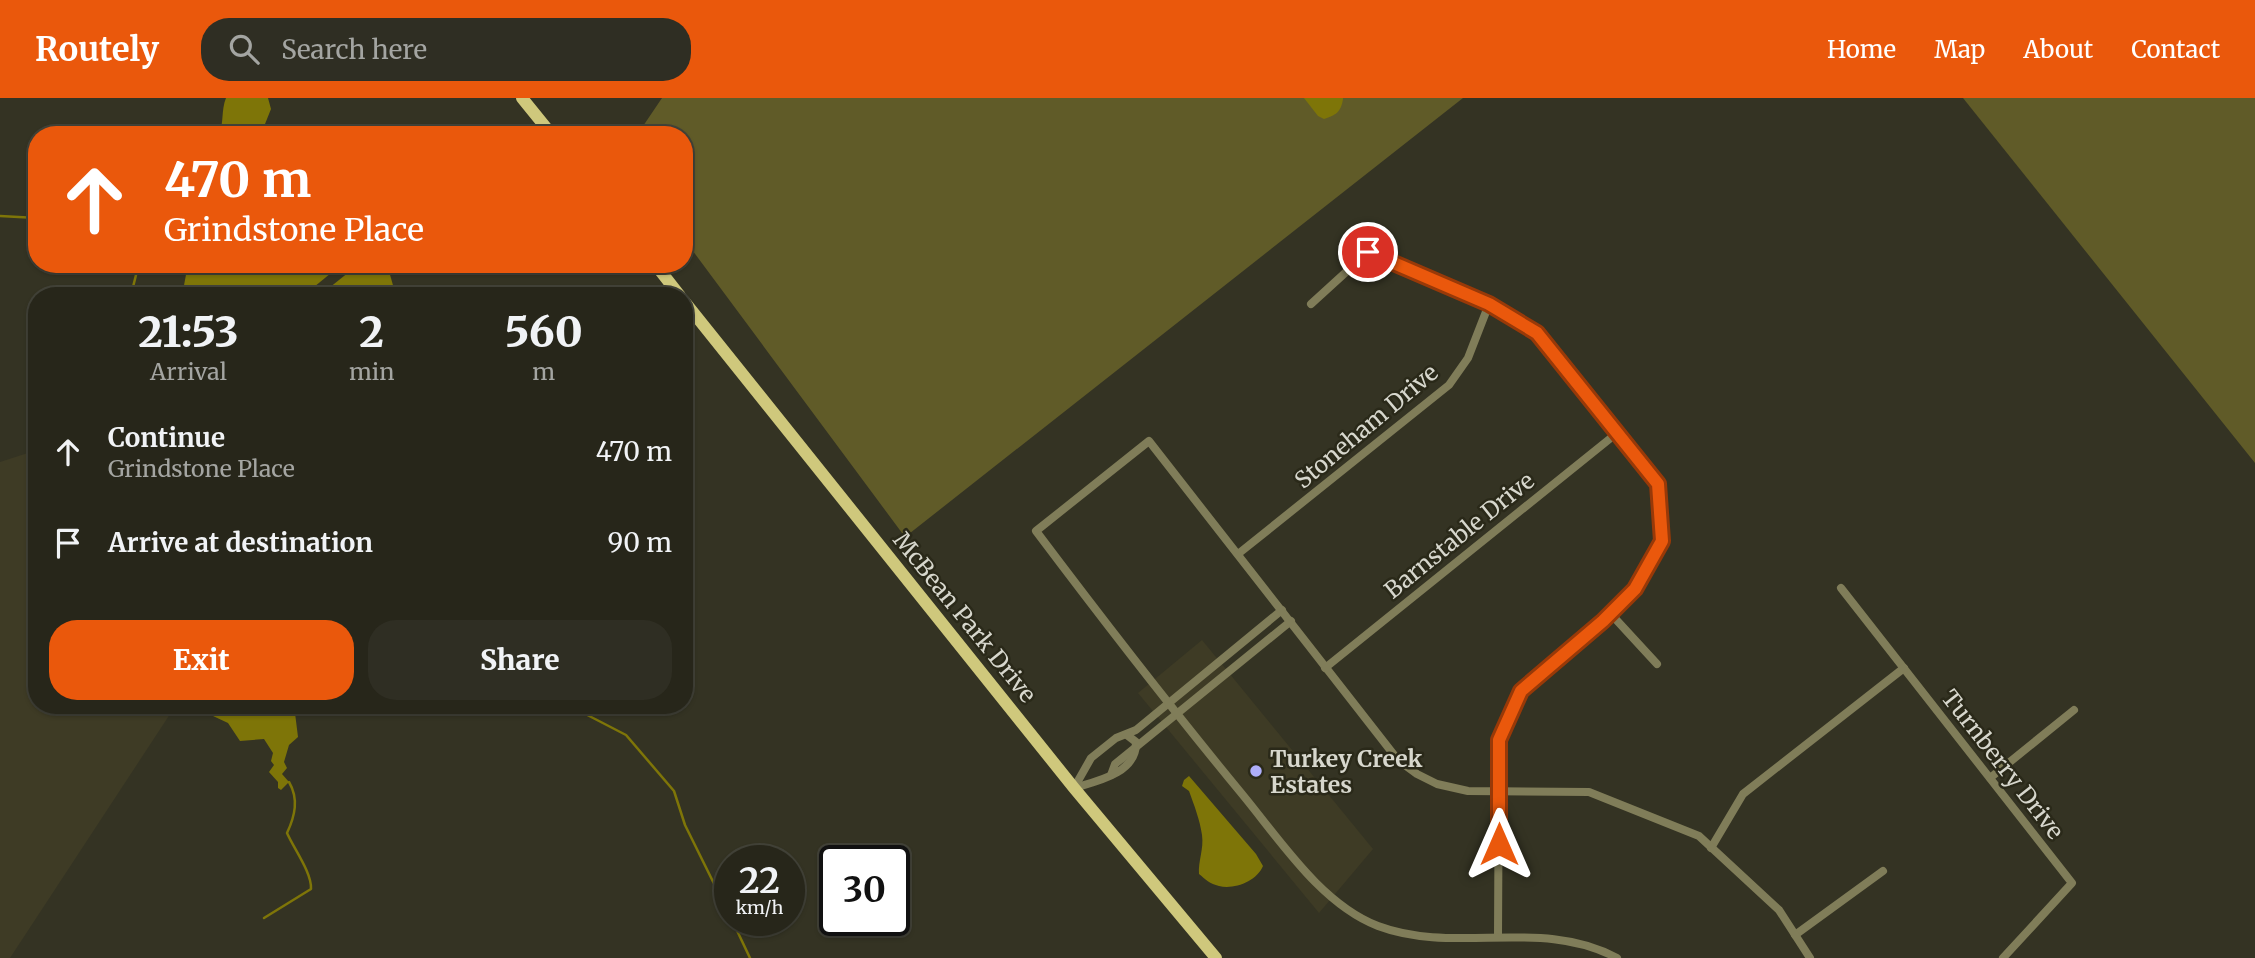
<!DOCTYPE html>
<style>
:root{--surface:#27261a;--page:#2f2e23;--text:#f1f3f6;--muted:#a4a5a2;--line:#434339;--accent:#ea580c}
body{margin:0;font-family:Merriweather,serif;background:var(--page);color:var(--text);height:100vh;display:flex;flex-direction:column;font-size:26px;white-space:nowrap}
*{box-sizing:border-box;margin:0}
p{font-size:23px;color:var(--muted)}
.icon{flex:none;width:38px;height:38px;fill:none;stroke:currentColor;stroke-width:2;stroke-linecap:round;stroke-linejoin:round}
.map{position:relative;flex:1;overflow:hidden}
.sheet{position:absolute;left:28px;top:189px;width:665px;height:427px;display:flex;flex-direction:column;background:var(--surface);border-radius:28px;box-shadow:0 2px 5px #0004,0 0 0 2px var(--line)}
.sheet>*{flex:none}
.guide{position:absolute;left:28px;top:28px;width:665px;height:147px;border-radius:28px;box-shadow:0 2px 5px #0004,0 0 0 2px var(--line);background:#ea580c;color:#fff;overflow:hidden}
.speed{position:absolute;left:714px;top:747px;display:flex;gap:14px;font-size:35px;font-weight:700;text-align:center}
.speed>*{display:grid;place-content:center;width:91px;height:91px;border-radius:50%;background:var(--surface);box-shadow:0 2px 5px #0004,0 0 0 2px var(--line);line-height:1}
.speed small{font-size:18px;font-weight:400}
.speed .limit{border:4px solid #111;border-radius:10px;background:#fff;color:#111}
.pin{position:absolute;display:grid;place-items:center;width:60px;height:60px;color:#fff;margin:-30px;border:4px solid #fff;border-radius:50%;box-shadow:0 2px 7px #0007}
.me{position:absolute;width:77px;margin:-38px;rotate:0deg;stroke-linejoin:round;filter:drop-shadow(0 0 5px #0008)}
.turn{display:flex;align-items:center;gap:24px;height:147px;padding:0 21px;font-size:32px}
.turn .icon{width:91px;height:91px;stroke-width:2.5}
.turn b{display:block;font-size:49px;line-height:60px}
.eta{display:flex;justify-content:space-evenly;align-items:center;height:119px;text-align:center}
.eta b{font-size:42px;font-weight:800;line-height:49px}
.cta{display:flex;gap:14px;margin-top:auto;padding:14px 21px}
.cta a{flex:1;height:80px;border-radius:28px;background:var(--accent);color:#fff;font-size:28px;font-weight:800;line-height:80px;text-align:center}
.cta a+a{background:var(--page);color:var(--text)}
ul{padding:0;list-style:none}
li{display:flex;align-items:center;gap:21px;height:91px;padding:0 21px}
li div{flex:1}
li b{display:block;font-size:26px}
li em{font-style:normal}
header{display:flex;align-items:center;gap:42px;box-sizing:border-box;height:98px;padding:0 35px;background:var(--accent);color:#fff}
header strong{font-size:33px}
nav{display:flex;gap:38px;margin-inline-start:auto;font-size:24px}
.search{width:490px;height:63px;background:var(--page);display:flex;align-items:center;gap:18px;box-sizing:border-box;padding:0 24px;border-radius:28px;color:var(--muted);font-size:26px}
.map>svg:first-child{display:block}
</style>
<header>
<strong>Routely</strong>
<div class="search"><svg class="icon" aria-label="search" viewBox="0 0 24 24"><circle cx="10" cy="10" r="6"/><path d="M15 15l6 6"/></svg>Search here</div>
<nav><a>Home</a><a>Map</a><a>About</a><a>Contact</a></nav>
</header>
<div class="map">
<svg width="2255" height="860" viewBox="0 0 2255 860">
<rect width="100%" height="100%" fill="#343323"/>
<g fill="#3e3b25">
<path d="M37,352V607H176L10,860H0V364Z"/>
<path d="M1202,542L1373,751L1319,815L1138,595Z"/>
</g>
<g fill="#605b28">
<path d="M662,0H1463L905,439L684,141V37H637Z"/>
<path d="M1963,0H2255V365Z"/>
</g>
<g fill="#7e7508">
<path d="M226,0H268L271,11L265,26L269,37H219C224,25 221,12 226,0Z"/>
<path d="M1304,0H1343V1C1341,14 1336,17 1324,21L1318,18Z"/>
<path d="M188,166H342L303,198H182Z"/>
<path d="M359,166L383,167L389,173L396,198H319Z"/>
<path d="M219,607H294L298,639L289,647L284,664L287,670L282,676L289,684L281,692L278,690V684L269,674L274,667L271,663L273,655L264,641L240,643L228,625L213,618Z"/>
<path d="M1189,678L1256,756L1263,768C1257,783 1234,792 1219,788C1210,786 1205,781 1199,776C1198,763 1204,751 1202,737C1200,722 1194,707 1189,693L1182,688L1184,682Z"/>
</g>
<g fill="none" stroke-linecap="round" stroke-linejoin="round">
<g stroke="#7e7508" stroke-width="2.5">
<path d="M0,118L37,120"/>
<path d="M134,166L137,173L133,189L139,198"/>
<path d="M568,607L626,637L674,693L685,727L730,818"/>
<path d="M264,820L311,791C312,775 294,751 287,735C295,718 299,701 289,684"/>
<path d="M732,822L750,860"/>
</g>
<g stroke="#807d59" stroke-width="8">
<path d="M1311,206L1368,154L1489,206L1537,235L1658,386L1663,443L1635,491L1603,523L1521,593L1499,642L1498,838"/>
<path d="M1238,456L1449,287L1468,260L1489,206"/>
<path d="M1841,490L2072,785L2003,860"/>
<path d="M1610,515L1657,566"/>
<path d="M1325,570L1617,335"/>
<path d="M1111,677L1115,666L1291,523"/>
<path d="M1990,680L2074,612"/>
<path d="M1074,690L1091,660L1116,640L1136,632L1282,512"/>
<path d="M1074,690C1098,683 1137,675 1136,644L1127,637"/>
<path d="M1711,750L1743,696L1904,570"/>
<path d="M1795,837L1883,773"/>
<path d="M1617,860C1542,819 1455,857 1378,828C1321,806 1280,742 1242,696C1171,610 1103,522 1036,433L1149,343L1398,662L1417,676L1437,686L1468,693L1589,694L1699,738L1779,812L1810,860"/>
</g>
<g stroke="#cfc87c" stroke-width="12">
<path d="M522,0L552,37"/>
<path d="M655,166L680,198"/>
<path d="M684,203L1074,690L1216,860"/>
</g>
</g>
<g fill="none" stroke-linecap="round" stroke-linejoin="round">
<defs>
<path id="route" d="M1368,154L1489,206L1537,235L1658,386L1662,443L1635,491L1603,523L1521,593L1499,642V746"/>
</defs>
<use href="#route" stroke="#983908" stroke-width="18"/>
<use href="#route" stroke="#ea580c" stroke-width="12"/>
</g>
<circle fill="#aeaefa" stroke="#2a2919" stroke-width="2.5" cx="1256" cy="673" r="7"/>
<g text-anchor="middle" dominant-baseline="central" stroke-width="5" stroke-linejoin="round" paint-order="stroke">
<g font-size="23" fill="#d7d7cd" stroke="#2a2919">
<text transform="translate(1366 328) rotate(-40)">Stoneham Drive</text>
<text transform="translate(1459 437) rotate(-39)">Barnstable Drive</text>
<text transform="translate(965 519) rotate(51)">McBean Park Drive</text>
<text transform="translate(2003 666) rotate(52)">Turnberry Drive</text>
</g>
<g font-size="23" font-weight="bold" fill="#d7d7cd" stroke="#2a2919" text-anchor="start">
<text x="1270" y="660">Turkey Creek<tspan x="1270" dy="26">Estates</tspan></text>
</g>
</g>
</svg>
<div class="speed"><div>22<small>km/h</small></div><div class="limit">30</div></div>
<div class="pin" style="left:1368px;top:154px;background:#d93025"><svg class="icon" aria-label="arrive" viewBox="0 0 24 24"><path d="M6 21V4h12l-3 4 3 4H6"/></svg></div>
<svg class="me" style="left:1499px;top:746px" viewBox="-20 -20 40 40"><path d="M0-17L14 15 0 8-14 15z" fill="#ea580c" stroke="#fff" stroke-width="4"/></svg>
<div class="guide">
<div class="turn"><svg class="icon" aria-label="ahead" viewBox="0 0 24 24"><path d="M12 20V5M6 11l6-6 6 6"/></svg><div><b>470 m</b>Grindstone Place</div></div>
</div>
<section class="sheet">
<div class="eta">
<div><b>21:53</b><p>Arrival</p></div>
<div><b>2</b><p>min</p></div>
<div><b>560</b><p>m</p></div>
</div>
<ul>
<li><svg class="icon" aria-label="ahead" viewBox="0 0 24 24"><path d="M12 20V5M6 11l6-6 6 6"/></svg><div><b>Continue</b><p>Grindstone Place</p></div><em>470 m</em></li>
<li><svg class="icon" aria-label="arrive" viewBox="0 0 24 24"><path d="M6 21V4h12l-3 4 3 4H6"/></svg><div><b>Arrive at destination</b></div><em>90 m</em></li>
</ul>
<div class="cta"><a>Exit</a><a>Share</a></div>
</section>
</div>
